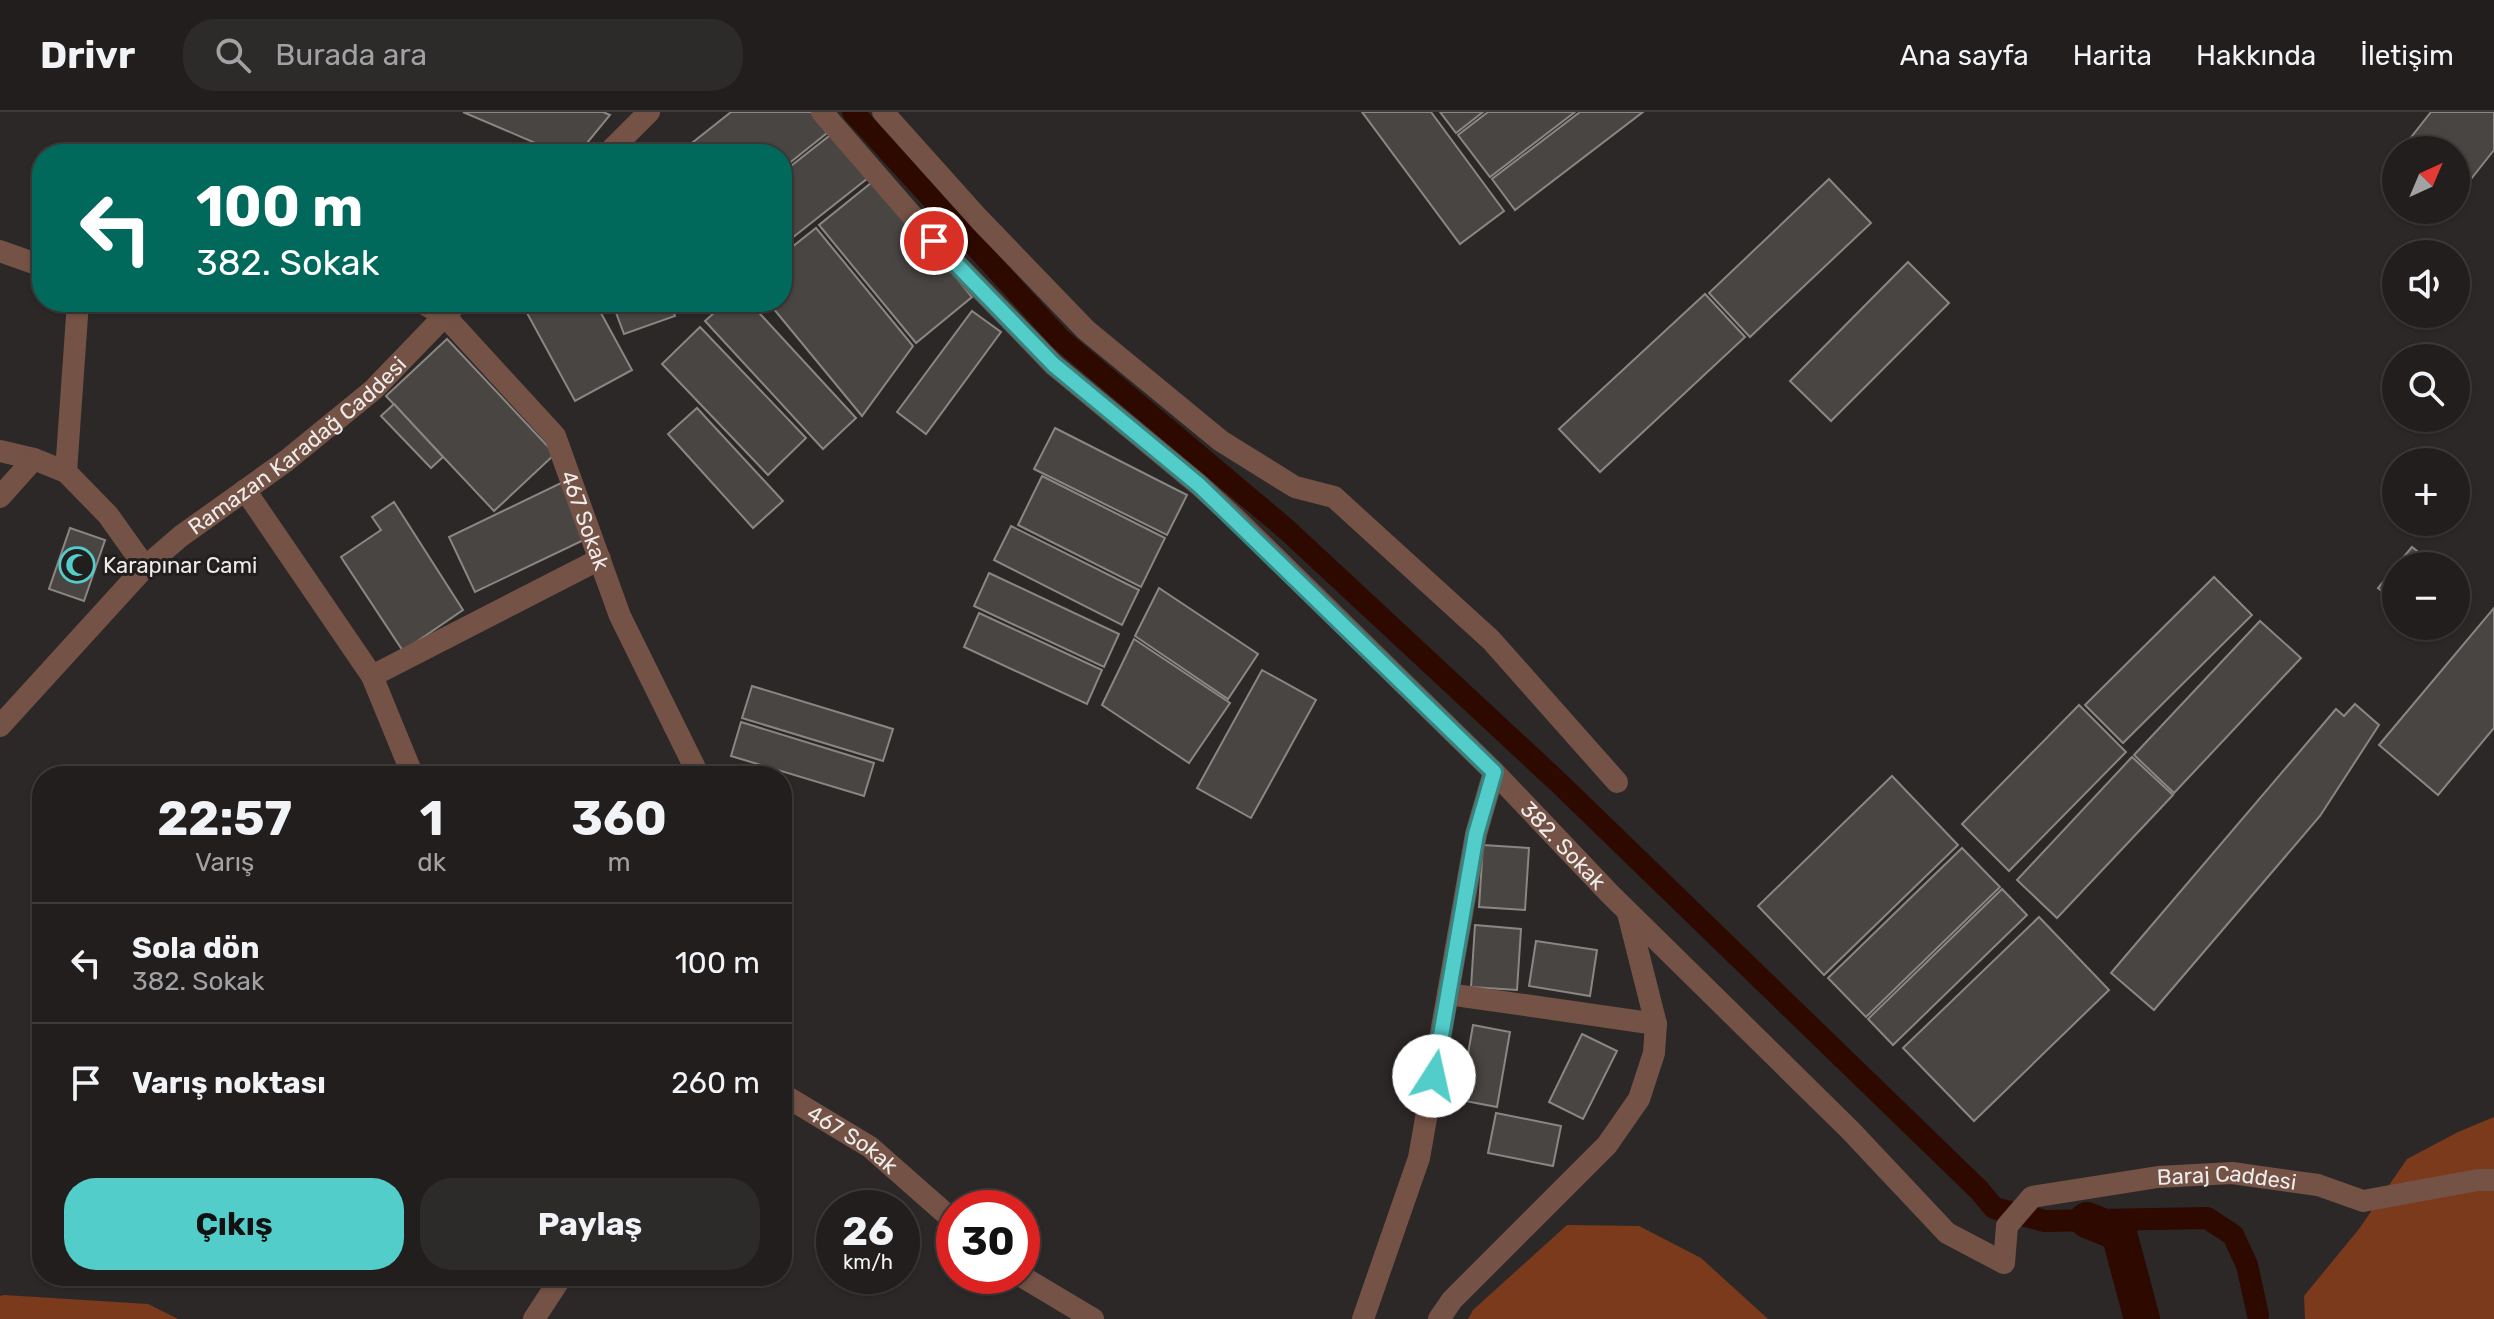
<!DOCTYPE html>
<html lang="tr">
<meta charset="utf-8">
<style>
:root{--surface:#211e1d;--page:#2d2b2a;--text:#f1f3f6;--muted:#a2a2a4;--line:#3e3c3b;--accent:#53cdca}
body{margin:0;font-family:Rubik,sans-serif;background:var(--page);color:var(--text);height:100vh;display:flex;flex-direction:column;font-size:30px;white-space:nowrap}
*{box-sizing:border-box;margin:0}
p{font-size:26px;color:var(--muted)}
.icon{flex:none;width:44px;height:44px;fill:none;stroke:currentColor;stroke-width:2;stroke-linecap:round;stroke-linejoin:round}
.map{position:relative;flex:1;overflow:hidden}
.sheet{position:absolute;left:32px;top:654px;width:760px;height:520px;display:flex;flex-direction:column;background:var(--surface);border-radius:32px;box-shadow:0 2px 6px #0004,0 0 0 2px var(--line)}
.sheet>*{flex:none}
.top-card{position:absolute;left:32px;top:32px;width:760px;height:168px;border-radius:32px;box-shadow:0 2px 6px #0004,0 0 0 2px var(--line);background:#00695c;color:#fff;overflow:hidden}
.needle{width:52px;rotate:44deg}
.buttons{position:absolute;left:2382px;top:24px;display:grid;gap:16px}
.buttons a{display:grid;place-items:center;width:88px;height:88px;border-radius:50%;background:var(--surface);box-shadow:0 2px 6px #0004,0 0 0 2px var(--line);font-size:40px}
.speed{position:absolute;left:816px;top:1078px;display:flex;gap:16px;font-size:40px;font-weight:700;text-align:center}
.speed>*{display:grid;place-content:center;width:104px;height:104px;border-radius:50%;background:var(--surface);box-shadow:0 2px 6px #0004,0 0 0 2px var(--line);line-height:1}
.speed small{font-size:20px;font-weight:400}
.speed .limit{border:12px solid #d22;background:#fff;color:#111}
.pin{position:absolute;display:grid;place-items:center;width:68px;height:68px;color:#fff;margin:-34px;border:4px solid #fff;border-radius:50%;box-shadow:0 2px 8px #0007}
.me{position:absolute;width:88px;margin:-44px;rotate:10deg;stroke-linejoin:round;filter:drop-shadow(0 0 6px #0008)}
.turn{display:flex;align-items:center;gap:28px;height:168px;padding:0 32px;font-size:36px}
.turn .icon{width:104px;height:104px;stroke-width:2.5}
.turn b{display:block;font-size:56px;line-height:68px}
.eta{display:flex;justify-content:space-evenly;align-items:center;height:136px;text-align:center}
.eta b{font-size:48px;font-weight:700;line-height:56px}
.cta{display:flex;gap:16px;margin-top:auto;padding:16px 32px}
.cta a{flex:1;height:92px;border-radius:32px;background:var(--accent);color:#111;font-size:32px;font-weight:700;line-height:92px;text-align:center}
.cta a+a{background:var(--page);color:var(--text)}
ul{padding:0;list-style:none}
li{display:flex;align-items:center;gap:24px;height:120px;padding:0 32px;border-top:2px solid var(--line)}
li div{flex:1}
li b{display:block;font-size:30px}
li em{font-style:normal}
header{display:flex;align-items:center;gap:48px;box-sizing:border-box;height:112px;padding:0 40px;background:var(--surface);border-bottom:2px solid var(--line)}
header strong{font-size:38px}
nav{display:flex;gap:44px;margin-inline-start:auto;font-size:28px}
.search{width:560px;height:72px;background:var(--page);display:flex;align-items:center;gap:20px;box-sizing:border-box;padding:0 28px;border-radius:32px;color:var(--muted);font-size:30px}
.map>svg:first-child{display:block}
</style>
<header>
<strong>Drivr</strong>
<div class="search"><svg class="icon" aria-label="search" viewBox="0 0 24 24"><circle cx="10" cy="10" r="6"/><path d="M15 15l6 6"/></svg>Burada ara</div>
<nav><a>Ana sayfa</a><a>Harita</a><a>Hakkında</a><a>İletişim</a></nav>
</header>
<div class="map">
<svg width="2494" height="1207" viewBox="0 0 2494 1207">
<rect width="100%" height="100%" fill="#2c2827"/>
<g fill="#7c3a1d">
<path d="M2494,1005V1207H2305L2304,1184L2359,1117L2407,1047L2458,1020Z"/>
<path d="M1567,1113L1639,1114L1701,1146L1768,1207H1468L1473,1198Z"/>
<path d="M4,1183L148,1192L178,1207H0V1184Z"/>
</g>
<g fill="none" stroke-linecap="round" stroke-linejoin="round">
<path stroke="#2e0900" stroke-width="22" d="M853,0L1060,227L1286,417L1558,670L1979,1078L1994,1096L2045,1109L2207,1106L2233,1123L2247,1153L2258,1203"/>
<path stroke="#2e0900" stroke-width="36" d="M2087,1108L2119,1121L2142,1207"/>
</g>
<g fill="#494543" stroke="#8a8684" stroke-width="2">
<path d="M463,0H603L610,3L578,42H561Z"/>
<path d="M731,0H811L827,21L782,57V42H678Z"/>
<path d="M1362,0H1431L1504,99L1460,132Z"/>
<path d="M1440,0H1483L1456,21Z"/>
<path d="M1488,0H1575L1490,65L1458,23Z"/>
<path d="M1580,0H1643L1515,98L1492,67Z"/>
<path d="M2431,0H2494V38L2456,86V38H2401Z"/>
<path d="M838,17L873,62L782,134V61Z"/>
<path d="M2396,45V62L2387,56Z"/>
<path d="M876,67L972,185L916,231L819,113Z"/>
<path d="M1829,67L1871,111L1750,225L1709,181Z"/>
<path d="M816,116L913,234L862,304L768,190H782V143Z"/>
<path d="M1908,150L1949,191L1831,309L1790,269Z"/>
<path d="M1705,182L1745,225L1600,360L1559,317Z"/>
<path d="M521,190H595L632,258L575,289Z"/>
<path d="M612,190H670L675,204L624,222Z"/>
<path d="M726,190H749L856,306L823,337L705,209Z"/>
<path d="M972,199L1001,220L926,322L897,300Z"/>
<path d="M700,215L806,326L768,363L662,252Z"/>
<path d="M447,227L555,342L494,399L386,284Z"/>
<path d="M394,292L443,345L431,356L381,304Z"/>
<path d="M697,296L783,389L753,416L668,322Z"/>
<path d="M1055,316L1187,383L1167,423L1034,357Z"/>
<path d="M1042,364L1165,426L1141,475L1018,413Z"/>
<path d="M563,370L590,425L475,480L449,425Z"/>
<path d="M394,390L463,498L403,539L341,445L381,418L372,405Z"/>
<path d="M1011,414L1139,478L1122,513L994,448Z"/>
<path d="M70,416L105,428L84,489L49,477Z"/>
<path d="M2412,435L2436,454H2396Z"/>
<path d="M2396,454V490L2378,476Z"/>
<path d="M989,461L1119,522L1104,555L974,494Z"/>
<path d="M2214,465L2252,503L2123,631L2085,593Z"/>
<path d="M2456,471L2468,480L2456,494Z"/>
<path d="M1159,476L1258,542L1228,587L1135,524Z"/>
<path d="M2494,496V616L2438,683L2379,633Z"/>
<path d="M979,501L1102,558L1087,592L964,535Z"/>
<path d="M2260,509L2301,546L2174,681L2134,643Z"/>
<path d="M1134,527L1230,591L1189,651L1102,593Z"/>
<path d="M1262,558L1316,588L1251,706L1197,676Z"/>
<path d="M752,574L893,617L883,649L742,606Z"/>
<path d="M2355,592L2379,613L2320,704L2154,898L2111,861L2336,597L2344,604Z"/>
<path d="M2079,593L2126,640L2009,759L1962,712Z"/>
<path d="M741,610L874,651L864,684L731,644Z"/>
<path d="M2132,645L2173,683L2057,806L2017,768Z"/>
<path d="M1892,664L1958,733L1824,863L1758,794Z"/>
<path d="M1483,733L1529,736L1525,798L1479,795Z"/>
<path d="M1962,736L2000,775L1866,905L1828,866Z"/>
<path d="M2002,777L2027,803L1893,933L1868,907Z"/>
<path d="M2039,805L2109,878L1974,1009L1903,936Z"/>
<path d="M1475,813L1521,817L1517,878L1471,875Z"/>
<path d="M1536,829L1597,838L1590,884L1529,874Z"/>
<path d="M1473,913L1510,920L1497,995L1460,988Z"/>
<path d="M1582,922L1617,939L1583,1007L1549,990Z"/>
<path d="M1496,1001L1561,1014L1553,1054L1488,1041Z"/>
</g>
<g fill="none" stroke-linecap="round" stroke-linejoin="round">
<g stroke="#745245" stroke-width="22">
<path id="s1" d="M822,0L934,129L1054,253L1199,373L1235,406L1494,660L1610,782L1850,1018L1947,1121L2004,1151L2007,1114L2032,1085L2158,1065L2232,1061L2318,1073L2363,1089L2478,1068H2494"/>
<path d="M883,0L979,107L1086,218L1221,329L1295,375L1334,385L1491,528L1617,670"/>
<path d="M607,42L649,0"/>
<path d="M0,139L42,154"/>
<path id="s2" d="M421,190L445,204L555,324L620,504L699,664"/>
<path d="M0,339L34,347L66,360L108,403L145,455"/>
<path d="M66,360L78,190"/>
<path d="M245,378L372,564L413,664"/>
<path d="M0,385L34,347"/>
<path d="M372,564L600,447"/>
<path id="s3" d="M0,614L145,455L181,424L286,349L373,278L458,190"/>
<path d="M1448,882L1656,912"/>
<path id="s4" d="M782,982L870,1035L954,1109"/>
<path d="M1021,1164L1093,1207"/>
<path d="M534,1207L562,1164"/>
<path d="M1363,1207L1419,1046L1476,722L1494,660"/>
<path d="M1439,1207L1452,1188L1607,1033L1639,987L1654,941L1656,912L1628,801"/>
</g>
</g>
<g fill="none" stroke-linecap="round" stroke-linejoin="round">
<defs>
<path id="route" d="M934,129L1054,253L1199,373L1494,660L1476,722L1434,964"/>
</defs>
<use href="#route" stroke="#368583" stroke-width="20"/>
<use href="#route" stroke="#53cdca" stroke-width="14"/>
</g>
<defs>
<symbol id="mosque-ring" viewBox="-11 -11 22 22"><circle r="9.5" fill="#221e1d" stroke="#53cdca" stroke-width="1.5"/><path d="M3.5-4.9A6 6 0 1 0 3.5 4.9A5 5 0 1 1 3.5-4.9Z" fill="#53cdca"/></symbol>
</defs>
<g fill-rule="evenodd">
<use href="#mosque-ring" x="57" y="433" width="40" height="40"/>
</g>
<g text-anchor="middle" dominant-baseline="central" stroke-width="6" stroke-linejoin="round" paint-order="stroke">
<g font-size="22" fill="#eeeceb" stroke="#221e1d">
<text stroke="none"><textPath href="#s3" startOffset="410">Ramazan Karadağ Caddesi</textPath></text>
<text stroke="none"><textPath href="#s2" startOffset="280">467 Sokak</textPath></text>
<text stroke="none"><textPath href="#s1" startOffset="1044">382. Sokak</textPath></text>
<text stroke="none"><textPath href="#s4" startOffset="84">467 Sokak</textPath></text>
<text stroke="none"><textPath href="#s1" startOffset="1926">Baraj Caddesi</textPath></text>
</g>
<g font-size="22" fill="#eeeceb" stroke="#221e1d" text-anchor="start">
<text x="103" y="453">Karapınar Cami</text>
</g>
</g>
</svg>
<div class="buttons">
<a><svg class="needle" viewBox="-14 -14 28 28"><path d="M0-13l5 13h-10z" fill="#e53935"/><path d="M0 13l5-13h-10z" fill="#a2a2a4"/></svg></a>
<a><svg class="icon" aria-label="sound" viewBox="0 0 24 24"><path d="M4 9h4l5-4v14l-5-4H4zM17 9q2 3 0 6"/></svg></a>
<a><svg class="icon" aria-label="search" viewBox="0 0 24 24"><circle cx="10" cy="10" r="6"/><path d="M15 15l6 6"/></svg></a>
<a>+</a>
<a>−</a>
</div>
<div class="speed"><div>26<small>km/h</small></div><div class="limit">30</div></div>
<div class="pin" style="left:934px;top:129px;background:#d93025"><svg class="icon" aria-label="arrive" viewBox="0 0 24 24"><path d="M6 21V4h12l-3 4 3 4H6"/></svg></div>
<svg class="me" style="left:1434px;top:964px" viewBox="-20 -20 40 40"><circle r="19" fill="#fff"/><path d="M0-13L10 11 0 6-10 11z" fill="#53cdca"/></svg>
<div class="top-card">
<div class="turn"><svg class="icon" aria-label="left" viewBox="0 0 24 24"><path d="M17 20v-9H6M10 6l-5 5 5 5"/></svg><div><b>100 m</b>382. Sokak</div></div>
</div>
<section class="sheet">
<div class="eta">
<div><b>22:57</b><p>Varış</p></div>
<div><b>1</b><p>dk</p></div>
<div><b>360</b><p>m</p></div>
</div>
<ul>
<li><svg class="icon" aria-label="left" viewBox="0 0 24 24"><path d="M17 20v-9H6M10 6l-5 5 5 5"/></svg><div><b>Sola dön</b><p>382. Sokak</p></div><em>100 m</em></li>
<li><svg class="icon" aria-label="arrive" viewBox="0 0 24 24"><path d="M6 21V4h12l-3 4 3 4H6"/></svg><div><b>Varış noktası</b></div><em>260 m</em></li>
</ul>
<div class="cta"><a>Çıkış</a><a>Paylaş</a></div>
</section>
</div>
